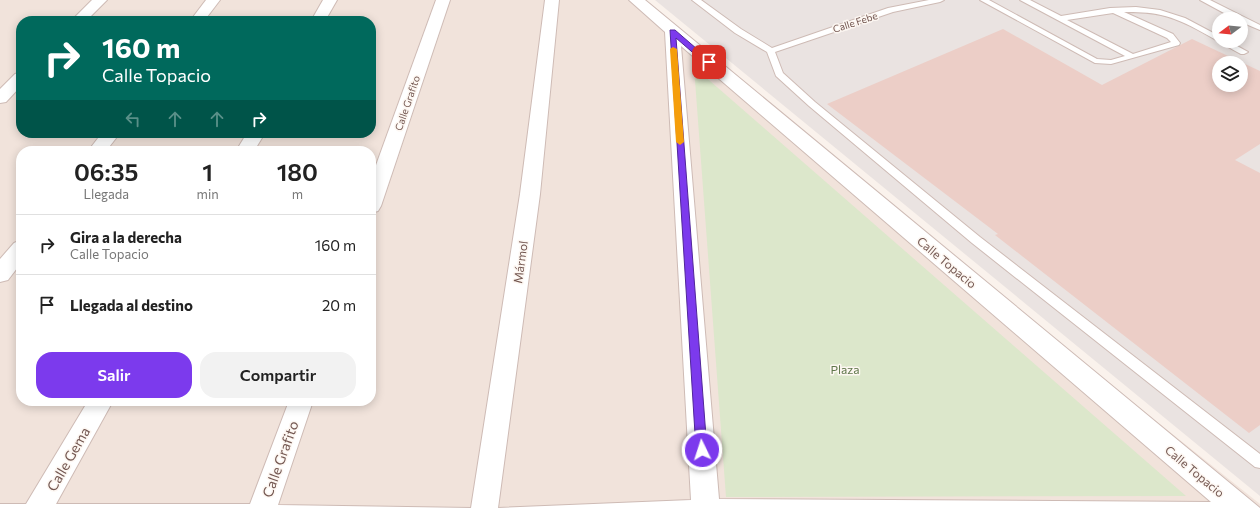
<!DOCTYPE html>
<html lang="es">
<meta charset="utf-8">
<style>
:root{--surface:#fff;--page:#f2f2f2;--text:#222;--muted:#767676;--line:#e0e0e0;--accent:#7c3aed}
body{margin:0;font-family:Commissioner,sans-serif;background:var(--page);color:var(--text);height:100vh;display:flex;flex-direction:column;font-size:15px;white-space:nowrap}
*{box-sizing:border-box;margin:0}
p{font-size:13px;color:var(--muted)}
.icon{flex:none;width:22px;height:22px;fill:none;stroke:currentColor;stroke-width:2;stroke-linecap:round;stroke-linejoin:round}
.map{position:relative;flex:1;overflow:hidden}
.drawer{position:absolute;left:16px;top:146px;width:360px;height:260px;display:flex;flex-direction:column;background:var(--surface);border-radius:16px;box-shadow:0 2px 10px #0003}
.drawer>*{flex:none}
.hud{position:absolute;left:16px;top:16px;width:360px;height:122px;border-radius:16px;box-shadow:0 2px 10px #0003;background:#00695c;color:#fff;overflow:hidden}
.needle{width:26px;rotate:254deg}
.buttons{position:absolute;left:1212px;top:12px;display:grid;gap:8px}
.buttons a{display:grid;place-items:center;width:36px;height:36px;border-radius:50%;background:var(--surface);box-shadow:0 2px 10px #0003;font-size:20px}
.pin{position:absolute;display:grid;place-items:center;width:34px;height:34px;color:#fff;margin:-17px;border-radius:8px;box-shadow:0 2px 6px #0006}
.me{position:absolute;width:44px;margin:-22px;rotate:356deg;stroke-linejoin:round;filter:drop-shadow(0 0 3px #0008)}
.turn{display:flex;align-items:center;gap:14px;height:84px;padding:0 20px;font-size:18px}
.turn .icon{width:52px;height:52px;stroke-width:2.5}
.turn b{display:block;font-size:28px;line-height:34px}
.lanes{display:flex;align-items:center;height:38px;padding:0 20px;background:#0003;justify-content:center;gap:20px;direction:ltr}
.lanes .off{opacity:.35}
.eta{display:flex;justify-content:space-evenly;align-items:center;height:68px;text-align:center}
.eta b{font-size:24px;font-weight:600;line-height:28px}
.button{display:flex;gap:8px;margin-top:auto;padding:8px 20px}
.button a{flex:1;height:46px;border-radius:16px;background:var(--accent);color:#fff;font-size:16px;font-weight:600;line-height:46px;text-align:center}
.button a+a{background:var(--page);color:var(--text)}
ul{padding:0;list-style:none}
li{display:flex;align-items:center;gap:12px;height:60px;padding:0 20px;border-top:1px solid var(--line)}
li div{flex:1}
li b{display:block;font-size:15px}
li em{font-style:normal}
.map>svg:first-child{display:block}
</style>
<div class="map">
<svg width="1260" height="524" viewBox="0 0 1260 524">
<rect width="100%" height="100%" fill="#faf2ec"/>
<path fill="#f1e3db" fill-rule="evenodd" d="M0,0H629L1260,504V524H0ZM21,21H371V133H21ZM21,151H371V401H21Z"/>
<path fill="#eae3e1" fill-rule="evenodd" d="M655,0H1260V496ZM1219,19H1241V41H1219ZM1219,63H1241V85H1219Z"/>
<path fill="#dce7cb" d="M694,67L1186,496L726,497Z"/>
<path fill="#eccec7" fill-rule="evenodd" d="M1003,29L1102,85L1192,39L1260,71V144L1235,160L1260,173V425L1249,433L995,235L998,234L827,104ZM1219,63H1241V85H1219Z"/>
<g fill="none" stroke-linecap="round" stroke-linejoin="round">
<defs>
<g id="service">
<path d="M692,0H701L741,29L772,48L888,8L929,0H944L940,2L893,12L775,52L783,73L815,102L980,237L1260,454V468L1255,467L972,243L809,106L776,76L767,52L735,33Z"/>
<path d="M980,0H989L1097,59L1111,60L1125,56L1020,0H1030L1061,16L1110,8L1136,7L1160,10L1185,18L1219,36V41H1228L1248,52L1244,54H1241C1216,41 1188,21 1161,15C1149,12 1136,12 1124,12L1173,34L1180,43L1179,45L1111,64L1095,63ZM1113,13L1167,38L1171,42L1133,54L1067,20Z"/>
<path d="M1200,0H1210L1260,25V30L1241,22V19H1235Z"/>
</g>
<g id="minor">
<path d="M92,0H107L86,21H71Z"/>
<path d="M206,0H220L204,21H190Z"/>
<path d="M323,0H337L325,21H311Z"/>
<path d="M436,0H450L381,206L378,211L371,213V179Z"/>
<path d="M545,0H559L540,194L498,508L691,500L665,32L629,0H645L1260,508V524H0V504H26L88,401H113L56,504H250L289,401H313L278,505L471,508L520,194ZM681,46L1211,502L719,499Z"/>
<path d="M21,72V86L6,102L0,103V89L15,74Z"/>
<path d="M102,133H120L106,151H88Z"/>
<path d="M247,133H265L254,151H236Z"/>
<path d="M21,240V263L8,280L0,282V259L14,243Z"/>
</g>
</defs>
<use href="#service" stroke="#cebbb5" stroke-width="2"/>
<use href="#minor" stroke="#cebbb5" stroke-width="2"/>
<use href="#service" fill="#fff" fill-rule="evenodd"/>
<use href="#minor" fill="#fff" fill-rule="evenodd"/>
</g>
<path fill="#7c3aed" stroke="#51269a" d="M670,30H675L712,62L706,64L676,38L707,450L705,453L702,455L698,453L696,450Z"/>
<path fill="#f59e0b" d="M673,47L677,49L684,142L680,145L676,142L670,49Z"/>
<g text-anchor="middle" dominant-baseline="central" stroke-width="3" stroke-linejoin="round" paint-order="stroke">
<g font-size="10" fill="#735751" stroke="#fdf7f2">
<text transform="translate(855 22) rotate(-18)">Calle Febe</text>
<text transform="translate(407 103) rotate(-71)">Calle Grafito</text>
</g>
<g font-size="12" fill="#735751" stroke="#fdf7f2">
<text transform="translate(520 262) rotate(-82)">Mármol</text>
<text transform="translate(947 262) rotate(40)">Calle Topacio</text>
<text transform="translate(1195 471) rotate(40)">Calle Topacio</text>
</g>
<g font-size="12" fill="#60774b" stroke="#fdf7f2">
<text x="845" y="369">Plaza</text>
</g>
<g font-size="14" fill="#735751" stroke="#fdf7f2">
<text transform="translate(68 459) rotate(-60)">Calle Gema</text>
<text transform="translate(280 459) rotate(-70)">Calle Grafito</text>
</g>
</g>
</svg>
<div class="buttons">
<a><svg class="needle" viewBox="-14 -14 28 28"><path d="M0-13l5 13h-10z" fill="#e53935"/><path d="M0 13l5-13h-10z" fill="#767676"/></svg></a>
<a><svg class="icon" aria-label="layers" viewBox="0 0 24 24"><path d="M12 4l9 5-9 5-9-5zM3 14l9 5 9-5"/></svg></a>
</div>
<div class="pin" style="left:709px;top:62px;background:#d93025"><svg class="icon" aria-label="arrive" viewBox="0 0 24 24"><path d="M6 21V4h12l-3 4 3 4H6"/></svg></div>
<svg class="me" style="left:702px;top:450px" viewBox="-20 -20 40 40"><circle r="17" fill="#7c3aed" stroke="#fff" stroke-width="3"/><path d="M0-11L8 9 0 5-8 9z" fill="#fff"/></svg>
<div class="hud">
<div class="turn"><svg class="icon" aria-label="right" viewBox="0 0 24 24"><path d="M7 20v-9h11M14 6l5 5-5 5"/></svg><div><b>160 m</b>Calle Topacio</div></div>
<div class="lanes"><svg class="icon off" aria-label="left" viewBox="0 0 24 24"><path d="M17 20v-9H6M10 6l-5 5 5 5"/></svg><svg class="icon off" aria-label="ahead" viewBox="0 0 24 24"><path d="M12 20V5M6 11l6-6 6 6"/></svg><svg class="icon off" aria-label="ahead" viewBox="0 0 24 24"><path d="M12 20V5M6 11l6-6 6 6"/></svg><svg class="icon" aria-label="right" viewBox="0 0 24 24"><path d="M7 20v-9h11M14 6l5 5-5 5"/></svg></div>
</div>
<section class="drawer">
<div class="eta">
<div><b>06:35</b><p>Llegada</p></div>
<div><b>1</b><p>min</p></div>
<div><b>180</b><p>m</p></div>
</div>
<ul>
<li><svg class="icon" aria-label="right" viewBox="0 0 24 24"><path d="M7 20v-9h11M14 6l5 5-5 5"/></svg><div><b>Gira a la derecha</b><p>Calle Topacio</p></div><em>160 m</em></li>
<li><svg class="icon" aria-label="arrive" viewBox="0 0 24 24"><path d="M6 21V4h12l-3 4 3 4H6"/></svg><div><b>Llegada al destino</b></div><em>20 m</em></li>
</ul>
<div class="button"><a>Salir</a><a>Compartir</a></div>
</section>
</div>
